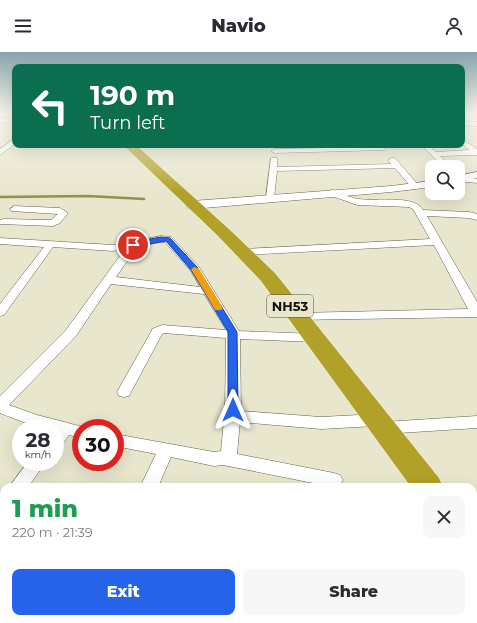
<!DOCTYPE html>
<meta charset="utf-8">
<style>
:root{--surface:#fff;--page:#f7f7f7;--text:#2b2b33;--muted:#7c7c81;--accent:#2563eb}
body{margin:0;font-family:Montserrat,sans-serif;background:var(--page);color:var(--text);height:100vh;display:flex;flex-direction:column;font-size:15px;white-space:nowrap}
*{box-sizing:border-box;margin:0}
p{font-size:13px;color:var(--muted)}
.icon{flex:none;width:22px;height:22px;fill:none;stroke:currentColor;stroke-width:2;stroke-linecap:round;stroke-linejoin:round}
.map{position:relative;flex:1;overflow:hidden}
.drawer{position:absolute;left:0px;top:431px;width:477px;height:140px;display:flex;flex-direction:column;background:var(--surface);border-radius:12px 12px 0 0;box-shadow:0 4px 16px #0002}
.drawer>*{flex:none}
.hud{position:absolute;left:12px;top:12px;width:453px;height:84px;border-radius:8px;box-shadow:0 4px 16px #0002;background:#0b6e4f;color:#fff;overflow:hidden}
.controls{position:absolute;left:425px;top:108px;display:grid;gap:8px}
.controls a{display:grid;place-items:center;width:40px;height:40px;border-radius:8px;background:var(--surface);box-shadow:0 4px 16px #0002;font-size:20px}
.speed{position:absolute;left:12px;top:367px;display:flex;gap:8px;font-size:20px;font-weight:700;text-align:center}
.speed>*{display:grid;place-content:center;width:52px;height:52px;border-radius:50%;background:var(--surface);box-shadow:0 4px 16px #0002;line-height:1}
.speed small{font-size:10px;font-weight:400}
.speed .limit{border:6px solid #d22;background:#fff;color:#111}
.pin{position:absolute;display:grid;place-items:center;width:34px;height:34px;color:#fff;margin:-17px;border:2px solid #fff;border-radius:50%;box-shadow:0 1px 4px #0007}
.me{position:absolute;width:44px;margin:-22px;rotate:0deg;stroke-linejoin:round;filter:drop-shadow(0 0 3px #0008)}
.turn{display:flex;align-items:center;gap:14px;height:84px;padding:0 12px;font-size:18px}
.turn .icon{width:52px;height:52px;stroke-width:2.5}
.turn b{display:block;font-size:28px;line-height:34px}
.round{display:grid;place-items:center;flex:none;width:42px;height:42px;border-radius:8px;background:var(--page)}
.overview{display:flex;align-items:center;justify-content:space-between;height:68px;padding:0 12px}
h1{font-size:24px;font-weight:800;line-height:30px;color:#1e9e55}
.button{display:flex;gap:8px;margin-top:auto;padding:8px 12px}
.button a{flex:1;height:46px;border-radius:8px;background:var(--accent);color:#fff;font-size:16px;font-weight:800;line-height:46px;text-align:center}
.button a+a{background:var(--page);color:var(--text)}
header{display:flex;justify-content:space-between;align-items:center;height:52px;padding:0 12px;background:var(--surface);font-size:18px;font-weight:800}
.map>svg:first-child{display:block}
</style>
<header><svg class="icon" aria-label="menu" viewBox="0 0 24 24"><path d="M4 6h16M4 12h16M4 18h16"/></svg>Navio<svg class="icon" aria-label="person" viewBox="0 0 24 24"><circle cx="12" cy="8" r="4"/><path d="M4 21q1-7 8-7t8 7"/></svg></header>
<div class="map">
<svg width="477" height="571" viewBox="0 0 477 571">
<rect width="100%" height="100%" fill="#e9e6ce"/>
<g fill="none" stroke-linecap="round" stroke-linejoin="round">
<path stroke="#978e50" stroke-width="2.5" d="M0,145L88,144L144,147"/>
<defs>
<g id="street">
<path d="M15,66V70L0,71V67Z"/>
<path d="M462,69L477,70V74L462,73Z"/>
<path d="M15,86V92L0,103V97Z"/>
<path d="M462,87L477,97V103L440,104L452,115H444L421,93H428L436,100L469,98L462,92Z"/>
<path d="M383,95L385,96V98L275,101L271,99L275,97Z"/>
<path d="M271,106H277V115L391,112L388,108L392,106H395L419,134L415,136H412L395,116L277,119L274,146L270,149L266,146Z"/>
<path d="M458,125L477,127V131L458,129Z"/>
<path d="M332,138C341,141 350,146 359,147C376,150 414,142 423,158L469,160L477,162V168L469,166L427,164L477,250V265L294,268L292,265L294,262L298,261L468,257L434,193L243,203L238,200L243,197L430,187L413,157L409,155L357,153L329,143L328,141L329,139Z"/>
<path d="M14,154L60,156L68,161L60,171L53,174L0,172V168L3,167L51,168L58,162L11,159L10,157Z"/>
<path d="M161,184L171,185L199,215L239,279L315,282L320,283L322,286L320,289L315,290L240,287L241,359L321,365L377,362L383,364L385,368L384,370L477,364V376L383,382L377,380L375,376L376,374L321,377L240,370L237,402L334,421L340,423L343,428L340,433L333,435L223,413L214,414L171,405L158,435H140L156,402L115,394V382L214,400L221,399L225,358L226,286L164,281L162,282L129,344L124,345L119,344L117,340L151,280L152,277L162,273L226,278L204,242L111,232L76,284L9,353L37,363L87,376H81V386L69,383L61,394L55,396V376C35,376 18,368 0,361V344L66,278L125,197L113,199L53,195L4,263L0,264V252L44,195L0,192V186L113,193ZM161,190H165L190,218L200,235L116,225L137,195Z"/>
<path d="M28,410H46L28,435H9Z"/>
<path d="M4,444V464L0,465V446Z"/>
<path d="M80,567H102L100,571H78Z"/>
</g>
<g id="secondary">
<path d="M477,120V126L458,130V124Z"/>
<path d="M432,129V135L391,140L192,157L188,156L186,153L188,150L192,149L391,134Z"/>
</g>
<g id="highway">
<path d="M123,93H136L230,178L275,221L439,426L443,435H411L261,229L218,184Z"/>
<path d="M473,483L477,485V521L473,519Z"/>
</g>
</defs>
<use href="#street" stroke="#625f4a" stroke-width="1"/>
<use href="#secondary" stroke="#625f4a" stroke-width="1"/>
<use href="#highway" stroke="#fff" stroke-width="1"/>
<use href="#street" fill="#fff" fill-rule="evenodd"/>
<use href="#secondary" fill="#fff" fill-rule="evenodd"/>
<use href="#highway" fill="#b2a128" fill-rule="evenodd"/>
</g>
<linearGradient id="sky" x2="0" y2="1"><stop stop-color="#87a5ab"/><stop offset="0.44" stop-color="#f5f4e9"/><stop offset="1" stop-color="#f5f4e9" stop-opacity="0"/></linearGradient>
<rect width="477" height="140" fill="url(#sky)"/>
<path fill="#2563eb" stroke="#184099" d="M161,185L170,186L197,215L237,280L238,358L237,361H229L228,358V280L191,218L166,189L133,195L129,193L133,190Z"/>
<path fill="#f59e0b" d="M195,215L199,217L223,256L221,258H215L214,256L191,217Z"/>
<g text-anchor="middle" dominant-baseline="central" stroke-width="4" stroke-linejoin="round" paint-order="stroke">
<rect fill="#e9e6ce" stroke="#525043" stroke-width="1" x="267" y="243" width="46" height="22" rx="3"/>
<g font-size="13" font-weight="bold" fill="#110f07">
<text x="290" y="254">NH53</text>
</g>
</g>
</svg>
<div class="controls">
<a><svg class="icon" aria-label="search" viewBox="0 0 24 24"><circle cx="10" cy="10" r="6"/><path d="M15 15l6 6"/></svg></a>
</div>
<div class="speed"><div>28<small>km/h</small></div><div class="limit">30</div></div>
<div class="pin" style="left:133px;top:193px;background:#d93025"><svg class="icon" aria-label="arrive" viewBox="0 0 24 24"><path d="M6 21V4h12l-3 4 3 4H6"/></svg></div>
<svg class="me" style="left:233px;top:358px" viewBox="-20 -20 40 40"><path d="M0-17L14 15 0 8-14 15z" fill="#2563eb" stroke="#fff" stroke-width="4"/></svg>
<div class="hud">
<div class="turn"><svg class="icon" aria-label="left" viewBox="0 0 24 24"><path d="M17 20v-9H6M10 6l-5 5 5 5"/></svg><div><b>190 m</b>Turn left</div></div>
</div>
<section class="drawer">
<div class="overview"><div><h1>1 min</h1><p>220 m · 21:39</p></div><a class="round"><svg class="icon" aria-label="close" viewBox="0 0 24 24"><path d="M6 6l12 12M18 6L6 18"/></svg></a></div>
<div class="button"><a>Exit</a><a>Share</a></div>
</section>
</div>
